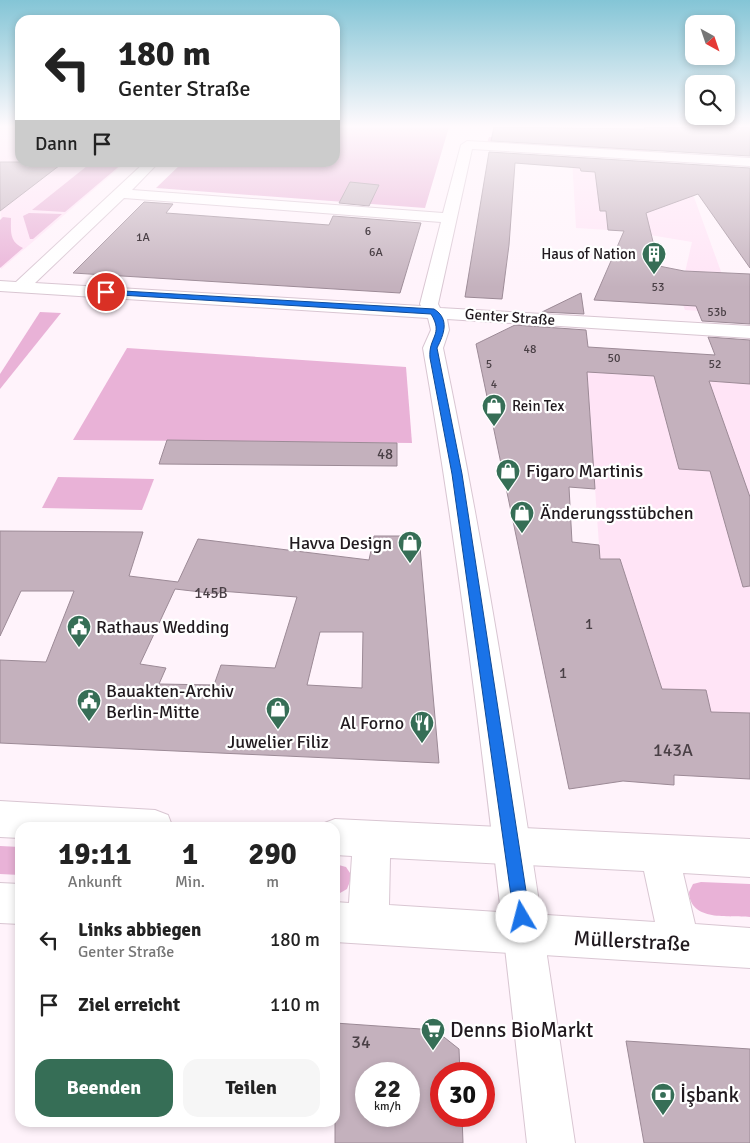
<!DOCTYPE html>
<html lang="de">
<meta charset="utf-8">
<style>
:root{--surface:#fff;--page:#f6f6f6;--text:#222;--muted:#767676;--accent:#366e56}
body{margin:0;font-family:Signika,sans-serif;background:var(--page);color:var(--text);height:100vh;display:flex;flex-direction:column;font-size:19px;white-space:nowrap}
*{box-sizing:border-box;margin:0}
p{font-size:16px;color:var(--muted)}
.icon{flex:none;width:28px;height:28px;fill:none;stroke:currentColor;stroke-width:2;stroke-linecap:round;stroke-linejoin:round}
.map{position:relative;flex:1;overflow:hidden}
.sheet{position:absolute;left:15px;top:822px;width:325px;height:305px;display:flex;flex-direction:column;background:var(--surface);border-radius:15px;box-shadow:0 2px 8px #0003}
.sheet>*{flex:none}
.guide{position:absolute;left:15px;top:15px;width:325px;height:152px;border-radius:15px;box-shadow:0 2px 8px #0003;background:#fff;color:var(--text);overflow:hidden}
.needle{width:32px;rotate:140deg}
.buttons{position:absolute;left:685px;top:15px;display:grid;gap:10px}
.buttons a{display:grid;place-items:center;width:50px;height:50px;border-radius:10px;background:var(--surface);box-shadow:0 2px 8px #0003;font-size:25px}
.speed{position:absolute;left:355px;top:1062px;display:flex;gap:10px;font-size:25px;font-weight:700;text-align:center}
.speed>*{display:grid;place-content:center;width:65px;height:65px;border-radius:50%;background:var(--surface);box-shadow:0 2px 8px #0003;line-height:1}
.speed small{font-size:12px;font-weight:400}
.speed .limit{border:8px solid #d22;background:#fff;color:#111}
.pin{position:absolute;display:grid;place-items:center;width:42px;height:42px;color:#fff;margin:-21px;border:2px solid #fff;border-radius:50%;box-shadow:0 1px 5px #0007}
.me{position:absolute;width:55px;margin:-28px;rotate:352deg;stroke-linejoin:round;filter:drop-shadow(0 0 4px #0008)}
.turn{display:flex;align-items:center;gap:18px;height:105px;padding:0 20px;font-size:22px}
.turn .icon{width:65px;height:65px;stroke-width:2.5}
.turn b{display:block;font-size:35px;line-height:42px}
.then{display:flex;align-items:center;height:48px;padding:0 20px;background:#0003;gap:10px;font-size:19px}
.eta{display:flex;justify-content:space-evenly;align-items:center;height:85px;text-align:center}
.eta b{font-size:30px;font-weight:700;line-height:35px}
.cta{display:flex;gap:10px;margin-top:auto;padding:10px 20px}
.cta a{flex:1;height:58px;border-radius:15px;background:var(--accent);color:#fff;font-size:20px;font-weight:700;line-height:58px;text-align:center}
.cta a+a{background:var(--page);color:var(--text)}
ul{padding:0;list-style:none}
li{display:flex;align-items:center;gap:15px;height:65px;padding:0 20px}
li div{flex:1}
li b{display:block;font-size:19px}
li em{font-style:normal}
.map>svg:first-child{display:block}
</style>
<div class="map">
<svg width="750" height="1143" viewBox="0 0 750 1143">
<rect width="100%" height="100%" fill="#fff3fb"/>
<g fill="#ffe4f6">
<path d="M0,127H20V162L125,163L1,269Z"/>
<path d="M572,157L682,164L736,313L685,310L677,289L683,281L692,242L626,231L576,228Z"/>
<path d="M585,347L750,358V779L674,775V785L623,781L569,789L523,560L600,559Z"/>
</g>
<g fill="#e9b2d7">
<path d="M335,127H449L425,208L156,188L182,163L335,162Z"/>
<path d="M489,137L646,146L648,152L487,143Z"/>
<path d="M92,162L123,163L65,212L32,210Z"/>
<path d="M29,213L62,214L33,239H30L23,216Z"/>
<path d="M3,217L11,218C11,231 9,242 23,248L0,268V220Z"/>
<path d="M40,312L61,313L0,389V374Z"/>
<path d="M127,348L406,367L412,443L73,440Z"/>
<path d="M58,477L154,479L142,510L42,508Z"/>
<path d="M0,846L20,847V875L0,874Z"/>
<path d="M335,864L346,867L352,876L347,889L340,893H335Z"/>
<path d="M701,882L750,884V917C729,915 690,922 689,892L693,884Z"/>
</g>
<g fill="#c4b1bd" stroke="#9c8a96" fill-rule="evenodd">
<path d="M494,127L645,129L644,127H750V156L491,141Z"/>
<path d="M489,152L750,168V268L698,194L646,213L659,266L684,271L750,274V324L702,321L696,306L594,300L624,231L608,230L606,211H600L595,172L581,171L580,168L515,163L509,245L502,299L465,297Z"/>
<path d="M0,162H64L0,211Z"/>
<path d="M350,182L379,185L369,206L339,203Z"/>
<path d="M144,202L173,204L166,213L329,225L333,216L421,223L400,293L73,273Z"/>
<path d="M581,293L584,314L542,312Z"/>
<path d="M515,325L586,330L588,347L715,355L708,337L750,340V384L709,381L750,497V586L743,587L710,471L679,469L654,376L587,372L595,489L569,487L572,542L599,545L600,559H620L662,689L706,690L711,712L750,713V779L674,775V785L623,781L569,789L476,344Z"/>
<path d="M167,440L397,443V466L159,464Z"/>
<path d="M0,531L143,532L129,576L178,582L198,539L369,560L374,536H419L439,763L0,743V660L46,662L74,591H21L0,636ZM175,589L218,594L220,591L297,597L275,668L221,665L214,685L159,684L166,668L140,664ZM320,632H363L362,688L307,685Z"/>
<path d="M335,1023L435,1030L459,1049L460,1074H441V1116H462L463,1143H335ZM366,1074H409V1116H366Z"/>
<path d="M626,1041L750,1049V1143H644Z"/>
</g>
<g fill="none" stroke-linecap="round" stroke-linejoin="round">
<defs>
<path id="minor" d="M467,141L750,158V166L472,149L438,304L440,308L750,326V338L447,319L449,330L443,348C498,611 535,877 575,1143H527C497,877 469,612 423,348L431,330L428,318L0,291V281L16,282L145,162H159L132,190L443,213L461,145ZM124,198L441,222L420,304L421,306L35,283Z"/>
<g id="major">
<path d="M0,801L155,810L168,815L173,828H20V838L0,837Z"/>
<path d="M335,819L750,839V877L683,873L695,924L750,928V968L335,942V902L349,903L352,856L335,855V828H320L322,824ZM390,858L644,871L655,922L389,905Z"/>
<path d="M0,883L20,884V924L0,923Z"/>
</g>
</defs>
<use href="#minor" stroke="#d9c6d2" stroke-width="2"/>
<use href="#major" stroke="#d9c6d2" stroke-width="2"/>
<use href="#minor" fill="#fff" fill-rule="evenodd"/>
<use href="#major" fill="#fff" fill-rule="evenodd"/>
</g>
<linearGradient id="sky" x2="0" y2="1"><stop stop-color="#84c5d6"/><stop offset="0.44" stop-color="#fffafd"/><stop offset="1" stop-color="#fffafd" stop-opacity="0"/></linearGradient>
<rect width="750" height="287" fill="url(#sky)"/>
<path fill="#1a73e8" stroke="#114b97" d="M106,290L434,309C450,319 444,334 437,348L462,474L530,917L528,922L522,925L516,922L514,917L452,474L430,358C428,337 444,335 431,314L104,294V291Z"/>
<defs>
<symbol id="building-pin" viewBox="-11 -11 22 30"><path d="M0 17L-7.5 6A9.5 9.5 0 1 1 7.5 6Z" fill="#366e56" stroke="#fff"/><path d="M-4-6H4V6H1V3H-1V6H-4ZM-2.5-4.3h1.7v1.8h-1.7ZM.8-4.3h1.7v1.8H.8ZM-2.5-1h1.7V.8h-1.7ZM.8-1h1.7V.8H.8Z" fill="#fff"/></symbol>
<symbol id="shop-pin" viewBox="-11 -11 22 30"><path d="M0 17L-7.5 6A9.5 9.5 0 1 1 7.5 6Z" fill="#366e56" stroke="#fff"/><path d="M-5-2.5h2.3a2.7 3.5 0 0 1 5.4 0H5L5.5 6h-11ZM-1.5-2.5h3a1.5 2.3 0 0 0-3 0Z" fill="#fff"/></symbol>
<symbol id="civic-pin" viewBox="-11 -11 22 30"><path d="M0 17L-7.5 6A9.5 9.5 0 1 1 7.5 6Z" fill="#366e56" stroke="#fff"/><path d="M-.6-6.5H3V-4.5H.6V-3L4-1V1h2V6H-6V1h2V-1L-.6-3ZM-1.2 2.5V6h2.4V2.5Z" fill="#fff"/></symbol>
<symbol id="restaurant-pin" viewBox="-11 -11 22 30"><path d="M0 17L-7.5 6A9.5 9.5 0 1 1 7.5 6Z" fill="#366e56" stroke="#fff"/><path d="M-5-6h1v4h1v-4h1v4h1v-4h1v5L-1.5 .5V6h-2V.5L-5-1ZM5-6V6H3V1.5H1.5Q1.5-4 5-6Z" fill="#fff"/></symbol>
<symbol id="supermarket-pin" viewBox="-11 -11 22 30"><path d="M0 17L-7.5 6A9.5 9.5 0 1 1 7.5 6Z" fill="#366e56" stroke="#fff"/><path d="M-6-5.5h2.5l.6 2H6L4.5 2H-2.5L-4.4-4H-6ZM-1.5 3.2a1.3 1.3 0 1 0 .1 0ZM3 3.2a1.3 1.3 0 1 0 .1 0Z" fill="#fff"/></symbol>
<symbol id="bank-pin" viewBox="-11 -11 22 30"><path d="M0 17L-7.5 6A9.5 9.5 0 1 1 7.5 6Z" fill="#366e56" stroke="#fff"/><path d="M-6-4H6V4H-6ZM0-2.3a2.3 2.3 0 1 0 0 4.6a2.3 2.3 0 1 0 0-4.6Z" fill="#fff"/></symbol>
</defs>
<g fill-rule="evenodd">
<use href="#building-pin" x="640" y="240" width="28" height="38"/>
<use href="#shop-pin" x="480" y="392" width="28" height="38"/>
<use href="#shop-pin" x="494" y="457" width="28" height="38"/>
<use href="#shop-pin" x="508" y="499" width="28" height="38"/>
<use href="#shop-pin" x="396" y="529" width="28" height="38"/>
<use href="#civic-pin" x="65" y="613" width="28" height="38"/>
<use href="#civic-pin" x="75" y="687" width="28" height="38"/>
<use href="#shop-pin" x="264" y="695" width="28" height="38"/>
<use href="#restaurant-pin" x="408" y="709" width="28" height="38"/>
<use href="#supermarket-pin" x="419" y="1016" width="28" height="38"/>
<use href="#bank-pin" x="649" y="1081" width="28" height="38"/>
</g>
<g text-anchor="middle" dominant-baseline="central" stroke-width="4.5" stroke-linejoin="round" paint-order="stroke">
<g font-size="12" fill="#4a4046">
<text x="368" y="231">6</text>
<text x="143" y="237">1A</text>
<text x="376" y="252">6A</text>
<text x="658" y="287">53</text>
<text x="717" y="312">53b</text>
<text x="530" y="349">48</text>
<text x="614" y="358">50</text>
<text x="489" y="364">5</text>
<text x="715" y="364">52</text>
<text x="494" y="384">4</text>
</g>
<g font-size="15" fill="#211a1f" stroke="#fff" text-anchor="end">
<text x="636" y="254">Haus of Nation</text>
<text x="512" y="406" text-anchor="start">Rein Tex</text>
</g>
<g font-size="15" fill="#211a1f" stroke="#fff">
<text transform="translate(510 317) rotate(4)">Genter Straße</text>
</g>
<g font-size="15" fill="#4a4046">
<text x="385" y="454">48</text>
<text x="211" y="593">145B</text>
<text x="589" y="624">1</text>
<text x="563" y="673">1</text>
</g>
<g font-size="18" fill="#211a1f" stroke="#fff" text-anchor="start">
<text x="526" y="471">Figaro Martinis</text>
<text x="540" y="513">Änderungsstübchen</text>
<text x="392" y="543" text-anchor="end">Havva Design</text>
<text x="96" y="627">Rathaus Wedding</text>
<text x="106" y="691">Bauakten-Archiv<tspan x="106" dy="21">Berlin-Mitte</tspan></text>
<text x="404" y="723" text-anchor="end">Al Forno</text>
<text x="278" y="742" text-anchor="middle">Juwelier Filiz</text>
</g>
<g font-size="18" fill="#4a4046">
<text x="673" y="750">143A</text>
<text x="361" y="1042">34</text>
</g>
<g font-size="21" fill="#211a1f" stroke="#fff">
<text transform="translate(632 941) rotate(3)">Müllerstraße</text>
</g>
<g font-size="21" fill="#211a1f" stroke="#fff" text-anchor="start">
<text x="450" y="1030">Denns BioMarkt</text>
<text x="680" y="1095">İşbank</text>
</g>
</g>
</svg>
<div class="buttons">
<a><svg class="needle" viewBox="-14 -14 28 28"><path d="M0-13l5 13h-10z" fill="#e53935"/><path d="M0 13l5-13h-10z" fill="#767676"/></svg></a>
<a><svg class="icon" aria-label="search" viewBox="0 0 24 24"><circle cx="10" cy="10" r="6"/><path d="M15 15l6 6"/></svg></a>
</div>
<div class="speed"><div>22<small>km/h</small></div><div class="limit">30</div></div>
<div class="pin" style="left:106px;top:292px;background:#d93025"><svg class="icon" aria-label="arrive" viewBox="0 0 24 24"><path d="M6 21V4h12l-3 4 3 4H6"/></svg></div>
<svg class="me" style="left:522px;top:917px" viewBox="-20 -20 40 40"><circle r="19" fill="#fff"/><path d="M0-13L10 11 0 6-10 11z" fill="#1a73e8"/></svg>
<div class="guide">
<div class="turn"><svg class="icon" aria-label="left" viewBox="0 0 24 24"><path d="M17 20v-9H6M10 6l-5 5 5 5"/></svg><div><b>180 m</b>Genter Straße</div></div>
<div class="then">Dann<svg class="icon" aria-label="arrive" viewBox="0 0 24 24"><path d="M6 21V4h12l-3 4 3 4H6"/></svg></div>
</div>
<section class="sheet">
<div class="eta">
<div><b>19:11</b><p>Ankunft</p></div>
<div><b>1</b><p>Min.</p></div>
<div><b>290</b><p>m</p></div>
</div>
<ul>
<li><svg class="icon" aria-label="left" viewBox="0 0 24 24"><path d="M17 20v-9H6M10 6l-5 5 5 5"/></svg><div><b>Links abbiegen</b><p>Genter Straße</p></div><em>180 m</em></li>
<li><svg class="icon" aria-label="arrive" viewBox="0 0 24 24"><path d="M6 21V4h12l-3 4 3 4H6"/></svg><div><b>Ziel erreicht</b></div><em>110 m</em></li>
</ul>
<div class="cta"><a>Beenden</a><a>Teilen</a></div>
</section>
</div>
